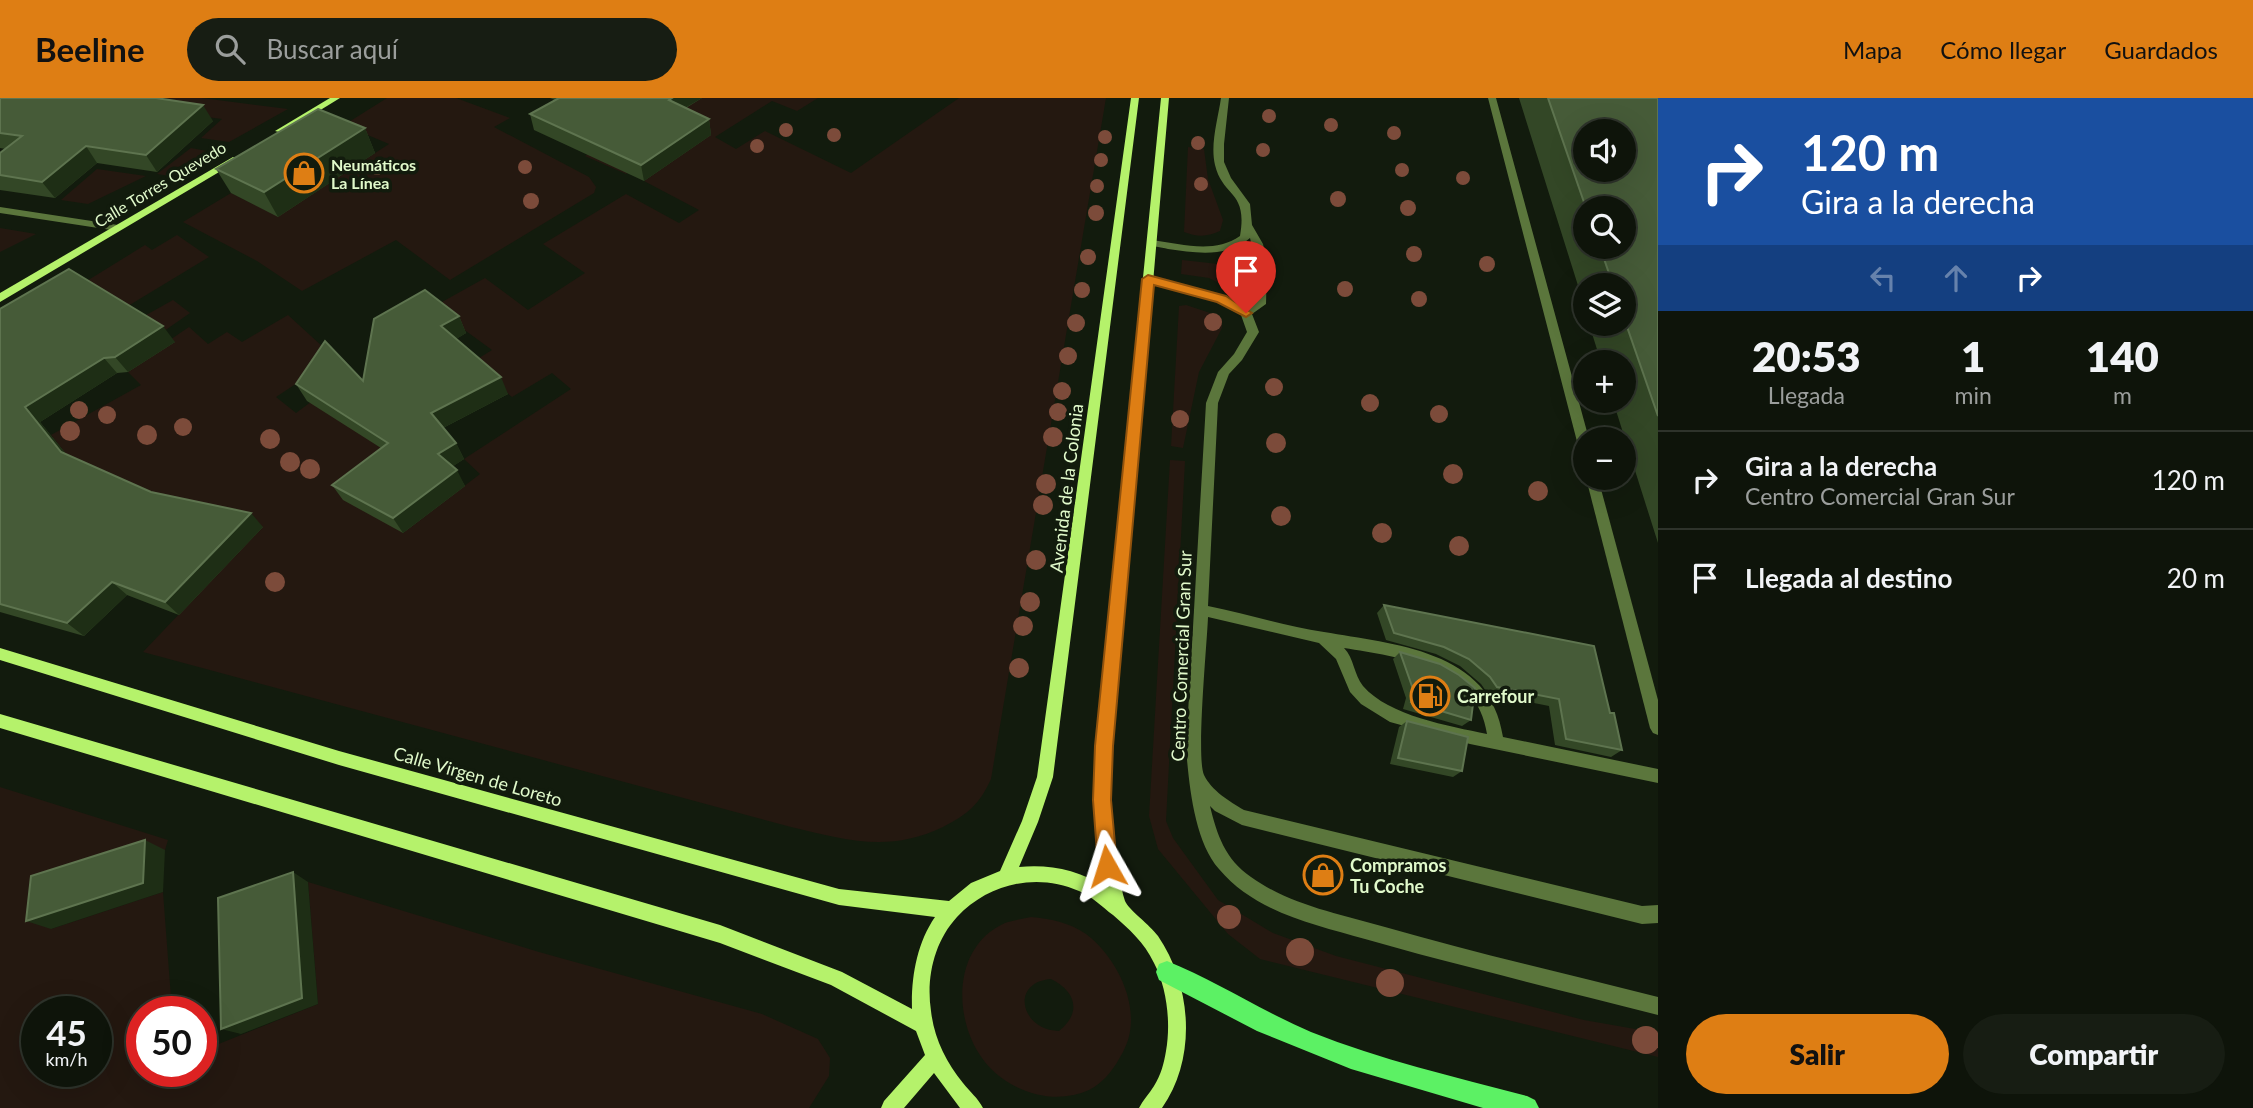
<!DOCTYPE html>
<html lang="es">
<meta charset="utf-8">
<style>
:root{--surface:#0e140a;--page:#171d13;--text:#f1f3f6;--muted:#9b9e9c;--line:#2e332b;--accent:#de7e14}
body{margin:0;font-family:Lato,sans-serif;background:var(--page);color:var(--text);height:100vh;display:flex;flex-direction:column;font-size:26px;white-space:nowrap}
*{box-sizing:border-box;margin:0}
p{font-size:23px;color:var(--muted)}
.icon{flex:none;width:38px;height:38px;fill:none;stroke:currentColor;stroke-width:2;stroke-linecap:round;stroke-linejoin:round}
.map{position:relative;flex:1;overflow:hidden}
.side{display:flex;flex-direction:column;background:var(--surface);width:595px}
.side>*{flex:none}
.top-card{background:#1a4fa0;color:#fff;overflow:hidden}
.fabs{position:absolute;left:1573px;top:21px;display:grid;gap:14px}
.fabs a{display:grid;place-items:center;width:63px;height:63px;border-radius:50%;background:var(--surface);box-shadow:0 7px 28px #0002,0 0 0 2px var(--line);font-size:35px}
.speed{position:absolute;left:21px;top:898px;display:flex;gap:14px;font-size:35px;font-weight:700;text-align:center}
.speed>*{display:grid;place-content:center;width:91px;height:91px;border-radius:50%;background:var(--surface);box-shadow:0 7px 28px #0002,0 0 0 2px var(--line);line-height:1}
.speed small{font-size:18px;font-weight:400}
.speed .limit{border:10px solid #d22;background:#fff;color:#111}
.pin{position:absolute;display:grid;place-items:center;width:60px;height:60px;color:#fff;margin:-72px -30px;border-radius:50% 50% 50% 0;rotate:-45deg;box-shadow:0 0 7px #0007}
.pin .icon{rotate:45deg}
.me{position:absolute;width:77px;margin:-38px;rotate:354deg;stroke-linejoin:round;filter:drop-shadow(0 0 5px #0008)}
.turn{display:flex;align-items:center;gap:24px;height:147px;padding:0 28px;font-size:32px}
.turn .icon{width:91px;height:91px;stroke-width:2.5}
.turn b{display:block;font-size:49px;line-height:60px}
.lanes{display:flex;align-items:center;height:66px;padding:0 28px;background:#0003;justify-content:center;gap:35px;direction:ltr}
.lanes .off{opacity:.35}
.eta{display:flex;justify-content:space-evenly;align-items:center;height:119px;text-align:center}
.eta b{font-size:42px;font-weight:800;line-height:49px}
.primary-button{display:flex;gap:14px;margin-top:auto;padding:14px 28px}
.primary-button a{flex:1;height:80px;border-radius:42px;background:var(--accent);color:#111;font-size:28px;font-weight:800;line-height:80px;text-align:center}
.primary-button a+a{background:var(--page);color:var(--text)}
ul{padding:0;list-style:none}
li{display:flex;align-items:center;gap:21px;height:98px;padding:0 28px;border-top:2px solid var(--line)}
li div{flex:1}
li b{display:block;font-size:26px}
li em{font-style:normal}
header{display:flex;align-items:center;gap:42px;box-sizing:border-box;height:98px;padding:0 35px;background:var(--accent);color:#111}
header strong{font-size:33px}
nav{display:flex;gap:38px;margin-inline-start:auto;font-size:24px}
.search{width:490px;height:63px;background:var(--page);display:flex;align-items:center;gap:18px;box-sizing:border-box;padding:0 24px;border-radius:38px;color:var(--muted);font-size:26px}
main{display:flex;flex:1;min-height:0}
.map>svg:first-child{display:block}
</style>
<header>
<strong>Beeline</strong>
<div class="search"><svg class="icon" aria-label="search" viewBox="0 0 24 24"><circle cx="10" cy="10" r="6"/><path d="M15 15l6 6"/></svg>Buscar aquí</div>
<nav><a>Mapa</a><a>Cómo llegar</a><a>Guardados</a></nav>
</header>
<main>
<div class="map">
<svg width="1658" height="1010" viewBox="0 0 1658 1010">
<rect width="100%" height="100%" fill="#121b0d"/>
<g fill="#241810" fill-rule="evenodd">
<path d="M166,0H202L288,11L229,44L201,40L222,21L154,12Z"/>
<path d="M387,0H456L510,20L494,29L589,79L596,89L594,95L450,182L396,142L302,193L257,163L183,124L231,95L278,118L389,46L344,27Z"/>
<path d="M702,0H818L797,13L772,3L715,39L736,51L765,33L851,75L959,0H1106L991,681C979,707 968,716 943,729C889,755 846,742 791,729L143,554L262,429L0,386L63,352L51,337L141,287L128,274L149,256L189,229L208,246L227,234L242,244L288,217L335,260L276,299L296,315L350,275L398,361L403,435L480,376L464,361L571,291L552,275L512,299L471,265L492,252L433,209L485,180L528,212L585,175L543,146L626,96L679,125L699,112L644,83L710,37L659,55L626,76L585,58L657,12Z"/>
<path d="M1188,49L1204,51L1208,81L1223,122L1220,133C1207,139 1197,139 1184,134Z"/>
<path d="M191,50L212,54L170,78L157,76Z"/>
<path d="M97,71L146,78L88,106L61,102Z"/>
<path d="M0,130L36,136L0,154Z"/>
<path d="M177,137L209,159L123,211L82,186L145,147L152,152Z"/>
<path d="M1244,160L1251,163V194L1248,200L1209,180L1181,176L1182,162L1218,166Z"/>
<path d="M173,202L190,215L141,249L139,221Z"/>
<path d="M1186,207L1210,215L1222,224V230L1199,274L1183,350L1171,348L1179,208Z"/>
<path d="M1170,362L1185,363L1166,723L1173,740L1218,802L1273,835L1336,858L1584,922L1658,935V959L1260,861L1228,836L1158,751L1149,718Z"/>
<path d="M0,689L168,742L165,752L51,831L163,794L172,913L142,914V973H201V953L318,906L308,784L539,854L762,916L818,941L830,960L829,978L809,1010H0ZM37,914H96V973H37Z"/>
<path d="M1031,819C1050,821 1069,824 1086,836C1118,860 1145,914 1123,954C1115,969 1105,984 1089,992C1050,1010 999,990 978,954C953,913 955,847 1005,825C1013,822 1023,821 1031,819ZM1051,881C1076,893 1082,915 1059,933C1020,932 1010,884 1051,881Z"/>
</g>
<g fill="none" stroke-linecap="round" stroke-linejoin="round">
<g fill="#5b763c" fill-rule="evenodd">
<path d="M1221,0H1229L1224,46V64L1231,80L1250,106L1252,127L1263,146L1267,165L1266,206L1252,216L1259,234L1242,262L1229,276L1218,305L1208,508C1247,516 1285,528 1324,534C1393,546 1491,552 1503,639L1658,671V685L1470,646L1390,624L1361,606L1350,594L1336,561L1319,545L1208,519C1207,546 1196,659 1204,677C1211,692 1230,704 1244,712L1642,808L1658,807V825L1642,826L1242,727L1215,713L1210,708C1217,737 1225,761 1251,779C1290,807 1339,816 1385,829C1475,855 1567,876 1658,899V917C1596,901 1534,886 1473,870C1436,861 1401,851 1365,841C1313,826 1255,814 1219,771C1194,743 1189,686 1186,650L1206,305L1218,274L1234,256L1247,234L1241,217L1218,204L1144,183L1143,181L1148,178L1226,198L1246,210L1256,204V165L1250,140C1227,160 1196,155 1168,151C1160,149 1153,149 1147,145L1152,142C1182,146 1214,156 1240,138C1248,92 1223,100 1215,67C1210,46 1218,21 1221,0ZM1344,550C1399,559 1478,568 1487,636C1449,628 1389,618 1363,588C1354,577 1354,560 1344,550Z"/>
<path d="M1488,0H1496L1589,341H1586V360L1580,355Z"/>
<path d="M1586,380H1598L1658,602V637L1653,635L1650,630Z"/>
</g>
<path fill="#5b763c" fill-rule="evenodd" d="M0,109L118,127L123,130L118,133L0,115Z"/>
<g fill="#b5f26b" fill-rule="evenodd">
<path d="M330,0H340L283,35L275,33Z"/>
<path d="M1131,0H1139L1053,679L1038,724L1019,769C1050,766 1079,772 1105,789L1097,731L1096,648L1161,0H1169L1111,670C1111,706 1112,741 1119,777C1121,785 1122,795 1125,803C1129,812 1150,827 1158,838C1192,888 1197,960 1162,1010H1139C1143,1002 1149,996 1154,988C1161,977 1164,965 1166,953C1171,925 1167,890 1154,865C1144,844 1129,831 1113,817C1102,809 1092,798 1079,793C1036,774 988,786 957,819C934,844 926,880 931,913C934,940 946,964 963,985C970,994 978,1000 983,1010H960L934,975L904,1010H881L884,1003L925,957L916,933L831,887L720,845L0,630V616L720,827L842,874L912,911C911,879 917,845 935,819L839,807L339,667L0,562V550L339,653L839,791L949,803L971,785L1000,773L1022,723L1037,679Z"/>
<path d="M233,59L238,62L236,64L0,204V195Z"/>
</g>
<path fill="#5cf164" fill-rule="evenodd" d="M1167,863C1216,883 1262,913 1311,934C1381,962 1455,979 1527,998L1535,1002L1539,1010H1483L1351,971L1257,933L1159,882L1156,874L1159,866Z"/>
</g>
<g fill="#7c4b3a">
<circle cx="1269" cy="18" r="7"/>
<circle cx="1331" cy="27" r="7"/>
<circle cx="786" cy="32" r="7"/>
<circle cx="1394" cy="35" r="7"/>
<circle cx="834" cy="37" r="7"/>
<circle cx="1105" cy="39" r="7"/>
<circle cx="1198" cy="45" r="7"/>
<circle cx="757" cy="48" r="7"/>
<circle cx="1263" cy="52" r="7"/>
<circle cx="1101" cy="62" r="7"/>
<circle cx="525" cy="69" r="7"/>
<circle cx="377" cy="70" r="7"/>
<circle cx="1402" cy="72" r="7"/>
<circle cx="1463" cy="80" r="7"/>
<circle cx="1201" cy="86" r="7"/>
<circle cx="1097" cy="88" r="7"/>
<circle cx="1338" cy="101" r="8"/>
<circle cx="531" cy="103" r="8"/>
<circle cx="1408" cy="110" r="8"/>
<circle cx="1096" cy="115" r="8"/>
<circle cx="1414" cy="156" r="8"/>
<circle cx="1088" cy="159" r="8"/>
<circle cx="1487" cy="166" r="8"/>
<circle cx="1236" cy="181" r="8"/>
<circle cx="1345" cy="191" r="8"/>
<circle cx="1082" cy="192" r="8"/>
<circle cx="1419" cy="201" r="8"/>
<circle cx="1213" cy="224" r="9"/>
<circle cx="1076" cy="225" r="9"/>
<circle cx="1068" cy="258" r="9"/>
<circle cx="1274" cy="289" r="9"/>
<circle cx="1062" cy="293" r="9"/>
<circle cx="1370" cy="305" r="9"/>
<circle cx="79" cy="312" r="9"/>
<circle cx="1058" cy="314" r="9"/>
<circle cx="1439" cy="316" r="9"/>
<circle cx="107" cy="317" r="9"/>
<circle cx="1180" cy="321" r="9"/>
<circle cx="183" cy="329" r="9"/>
<circle cx="70" cy="333" r="10"/>
<circle cx="147" cy="337" r="10"/>
<circle cx="1053" cy="339" r="10"/>
<circle cx="270" cy="341" r="10"/>
<circle cx="1276" cy="345" r="10"/>
<circle cx="290" cy="364" r="10"/>
<circle cx="310" cy="371" r="10"/>
<circle cx="1453" cy="376" r="10"/>
<circle cx="1046" cy="386" r="10"/>
<circle cx="1538" cy="393" r="10"/>
<circle cx="1043" cy="407" r="10"/>
<circle cx="1281" cy="418" r="10"/>
<circle cx="1382" cy="435" r="10"/>
<circle cx="1459" cy="448" r="10"/>
<circle cx="1036" cy="462" r="10"/>
<circle cx="275" cy="484" r="10"/>
<circle cx="1030" cy="504" r="10"/>
<circle cx="1023" cy="528" r="10"/>
<circle cx="1019" cy="570" r="10"/>
<circle cx="1229" cy="819" r="12"/>
<circle cx="1300" cy="854" r="14"/>
<circle cx="1390" cy="885" r="14"/>
<circle cx="1646" cy="942" r="14"/>
</g>
<g fill="#334726" fill-rule="evenodd">
<path d="M0,0L213,23L157,74L97,65L55,100L0,92V55L6,51L0,50Z"/>
<path d="M550,0H702L686,10L709,21L711,37L644,83L534,32L530,16L555,2Z"/>
<path d="M1519,0H1658V445L1613,303H1624V264H1601L1589,226H1624V187H1586V213ZM1586,110H1624V149H1586Z"/>
<path d="M365,30L375,55L278,119L231,95L216,71Z"/>
<path d="M0,211L175,244L128,274L117,275L40,324L66,356L151,394L263,429L179,517L127,497L84,538L0,514Z"/>
<path d="M459,218L466,235L456,241L508,296L443,330L456,345L464,361L453,368L465,388L403,435L343,402L332,387L381,350L307,303L296,286L363,283Z"/>
<path d="M1384,507L1610,615L1622,652L1611,659L1555,647L1549,608L1488,596L1481,586L1460,568L1436,556L1386,542L1377,515Z"/>
<path d="M1400,554L1471,622L1462,628L1403,611L1406,600L1393,561Z"/>
<path d="M1407,623L1462,673L1453,679L1390,666L1399,629Z"/>
</g>
<g fill="#1e2e15">
<path d="M672,0H702L671,18L669,2Z"/>
<path d="M203,7L213,23L157,74L146,57Z"/>
<path d="M709,21L711,37L644,83L641,67Z"/>
<path d="M365,30L375,55L278,119L264,94Z"/>
<path d="M86,48L97,65L55,100L42,84Z"/>
<path d="M459,218L466,235L448,246L441,228Z"/>
<path d="M163,228L175,244L128,274L115,259Z"/>
<path d="M104,260L117,275L40,324L76,368L61,354L25,309Z"/>
<path d="M501,279L508,296L439,332L431,315Z"/>
<path d="M456,345L464,361L446,373L438,356Z"/>
<path d="M457,372L465,388L403,435L393,420Z"/>
<path d="M251,415L263,429L179,517L165,504Z"/>
<path d="M112,484L127,497L84,538L67,525Z"/>
<path d="M145,742L165,752L163,794L51,831L26,823Z"/>
<path d="M293,774L308,784L318,906L241,936L221,931Z"/>
</g>
<g fill="#465b38" stroke="#5e744f" stroke-width="2" fill-rule="evenodd">
<path d="M0,0H156L203,7L146,57L86,48L42,84L0,77V55L22,38L0,35Z"/>
<path d="M559,0H672L669,2L709,21L641,67L530,16Z"/>
<path d="M1548,0H1658V318L1624,220V187H1613L1600,149H1624V110H1586ZM1586,33H1624V72H1586Z"/>
<path d="M318,11L365,30L264,94L216,71Z"/>
<path d="M69,171L163,228L115,259L104,260L25,309L61,354L151,394L251,415L165,504L112,484L67,525L0,506V211Z"/>
<path d="M425,192L459,218L441,228L501,279L431,315L456,345L438,356L457,372L393,420L332,387L388,345L296,286L325,243L363,283L374,221Z"/>
<path d="M1384,507L1594,548L1610,615H1614L1622,652L1566,641L1559,601L1497,589L1490,579L1469,561L1444,549L1394,535Z"/>
<path d="M1400,554L1440,566L1459,577L1475,590L1471,622L1411,604L1414,594Z"/>
<path d="M1407,623L1468,639L1462,673L1398,660Z"/>
<path d="M145,742L143,785L26,823L31,778Z"/>
<path d="M293,774L302,900L221,931L218,800Z"/>
</g>
<path fill="#de7e14" stroke="#90520d" stroke-width="2" d="M1148,177L1226,198L1252,215L1246,219L1217,204L1154,187L1113,648L1111,702L1117,768L1114,775L1107,778L1101,775L1098,768L1093,702L1095,648L1142,181Z"/>
<defs>
<symbol id="shop-ring" viewBox="-11 -11 22 22"><circle r="9.5" fill="#121b0d" stroke="#de7e14" stroke-width="1.5"/><path d="M-5-2.5h2.3a2.7 3.5 0 0 1 5.4 0H5L5.5 6h-11ZM-1.5-2.5h3a1.5 2.3 0 0 0-3 0Z" fill="#de7e14"/></symbol>
<symbol id="fuel-ring" viewBox="-11 -11 22 22"><circle r="9.5" fill="#121b0d" stroke="#de7e14" stroke-width="1.5"/><path d="M-5.5-6h7V0h2V4h1.3V-2.5L3-4.5l.8-.8L6-3V5H2.5V1h-1V6h-7ZM-4.2-4.7v3.2H.2V-4.7Z" fill="#de7e14"/></symbol>
</defs>
<g fill-rule="evenodd">
<use href="#shop-ring" x="282" y="53" width="44" height="44"/>
<use href="#fuel-ring" x="1408" y="576" width="44" height="44"/>
<use href="#shop-ring" x="1301" y="755" width="44" height="44"/>
</g>
<g text-anchor="middle" dominant-baseline="central" stroke-width="7" stroke-linejoin="round" paint-order="stroke">
<g font-size="16" font-weight="bold" fill="#e1facb" stroke="#121b0d" text-anchor="start">
<text x="331" y="66">Neumáticos<tspan x="331" dy="18">La Línea</tspan></text>
</g>
<g font-size="16" fill="#e1facb" stroke="#121b0d">
<text transform="translate(160 86) rotate(-31)">Calle Torres Quevedo</text>
</g>
<g font-size="18" fill="#e1facb" stroke="#121b0d">
<text transform="translate(1066 390) rotate(-83)">Avenida de la Colonia</text>
<text transform="translate(1181 558) rotate(-88)">Centro Comercial Gran Sur</text>
<text transform="translate(478 678) rotate(16)">Calle Virgen de Loreto</text>
</g>
<g font-size="18" font-weight="bold" fill="#e1facb" stroke="#121b0d" text-anchor="start">
<text x="1457" y="598">Carrefour</text>
<text x="1350" y="767">Compramos<tspan x="1350" dy="21">Tu Coche</tspan></text>
</g>
</g>
</svg>
<div class="fabs">
<a><svg class="icon" aria-label="sound" viewBox="0 0 24 24"><path d="M4 9h4l5-4v14l-5-4H4zM17 9q2 3 0 6"/></svg></a>
<a><svg class="icon" aria-label="search" viewBox="0 0 24 24"><circle cx="10" cy="10" r="6"/><path d="M15 15l6 6"/></svg></a>
<a><svg class="icon" aria-label="layers" viewBox="0 0 24 24"><path d="M12 4l9 5-9 5-9-5zM3 14l9 5 9-5"/></svg></a>
<a>+</a>
<a>−</a>
</div>
<div class="speed"><div>45<small>km/h</small></div><div class="limit">50</div></div>
<div class="pin" style="left:1246px;top:215px;background:#d93025"><svg class="icon" aria-label="arrive" viewBox="0 0 24 24"><path d="M6 21V4h12l-3 4 3 4H6"/></svg></div>
<svg class="me" style="left:1107px;top:768px" viewBox="-20 -20 40 40"><path d="M0-17L14 15 0 8-14 15z" fill="#de7e14" stroke="#fff" stroke-width="4"/></svg>
</div>
<section class="side">
<div class="top-card">
<div class="turn"><svg class="icon" aria-label="right" viewBox="0 0 24 24"><path d="M7 20v-9h11M14 6l5 5-5 5"/></svg><div><b>120 m</b>Gira a la derecha</div></div>
<div class="lanes"><svg class="icon off" aria-label="left" viewBox="0 0 24 24"><path d="M17 20v-9H6M10 6l-5 5 5 5"/></svg><svg class="icon off" aria-label="ahead" viewBox="0 0 24 24"><path d="M12 20V5M6 11l6-6 6 6"/></svg><svg class="icon" aria-label="right" viewBox="0 0 24 24"><path d="M7 20v-9h11M14 6l5 5-5 5"/></svg></div>
</div>
<div class="eta">
<div><b>20:53</b><p>Llegada</p></div>
<div><b>1</b><p>min</p></div>
<div><b>140</b><p>m</p></div>
</div>
<ul>
<li><svg class="icon" aria-label="right" viewBox="0 0 24 24"><path d="M7 20v-9h11M14 6l5 5-5 5"/></svg><div><b>Gira a la derecha</b><p>Centro Comercial Gran Sur</p></div><em>120 m</em></li>
<li><svg class="icon" aria-label="arrive" viewBox="0 0 24 24"><path d="M6 21V4h12l-3 4 3 4H6"/></svg><div><b>Llegada al destino</b></div><em>20 m</em></li>
</ul>
<div class="primary-button"><a>Salir</a><a>Compartir</a></div>
</section>
</main>
